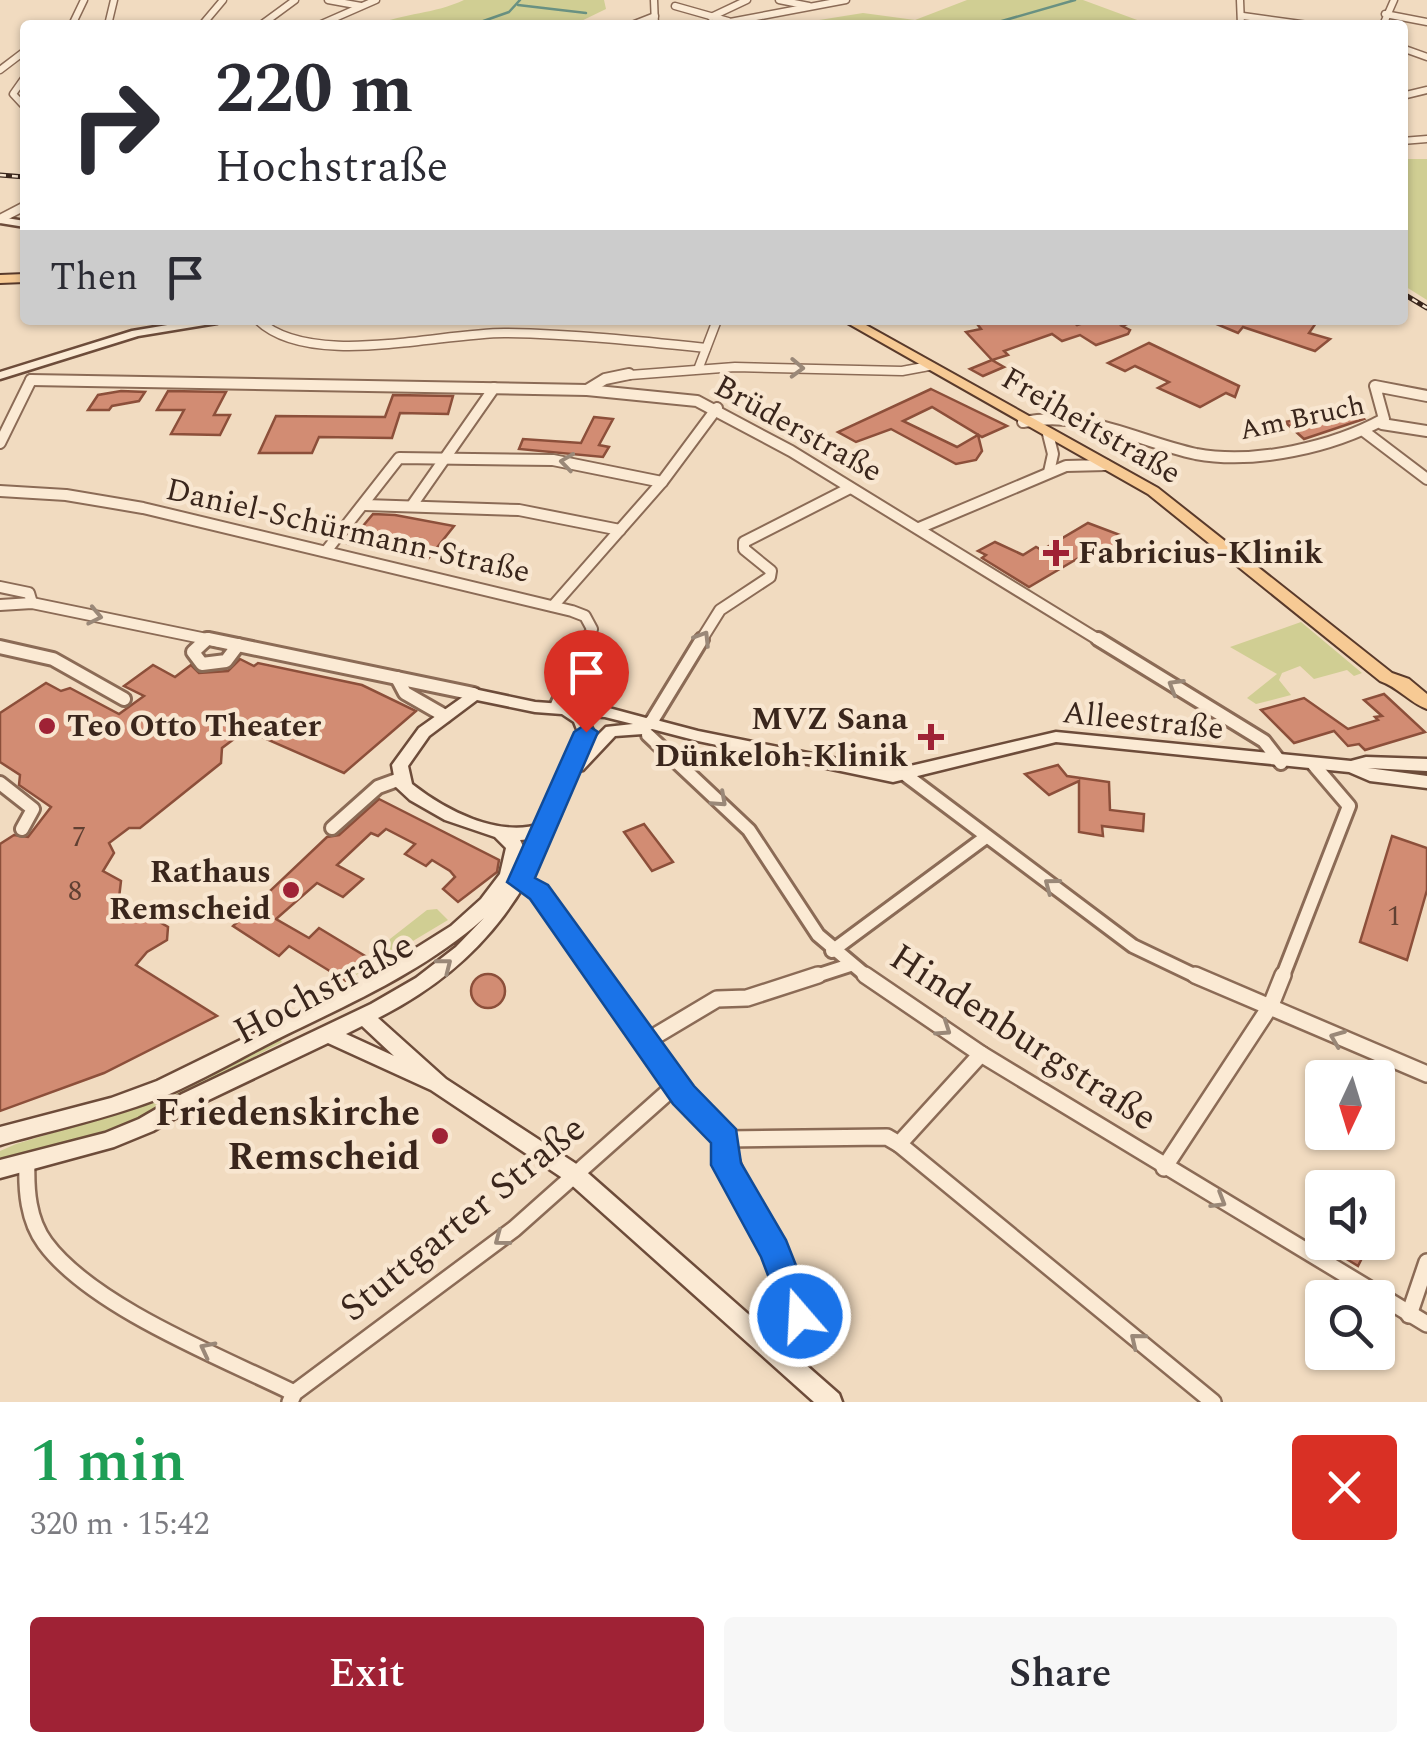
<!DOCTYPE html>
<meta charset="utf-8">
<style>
:root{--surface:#fff;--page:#f7f7f7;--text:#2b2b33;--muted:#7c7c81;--accent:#9f2235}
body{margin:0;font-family:Spectral,serif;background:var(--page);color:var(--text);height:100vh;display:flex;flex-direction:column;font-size:38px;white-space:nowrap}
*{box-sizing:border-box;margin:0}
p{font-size:32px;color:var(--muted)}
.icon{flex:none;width:55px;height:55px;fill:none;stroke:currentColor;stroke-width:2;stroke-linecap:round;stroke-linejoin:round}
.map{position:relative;height:1402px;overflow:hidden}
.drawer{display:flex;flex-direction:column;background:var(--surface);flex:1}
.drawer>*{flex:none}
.guide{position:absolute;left:20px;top:20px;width:1388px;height:305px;border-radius:10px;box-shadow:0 2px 8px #0004;background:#fff;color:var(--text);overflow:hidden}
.needle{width:65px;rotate:184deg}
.controls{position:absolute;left:1305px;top:1060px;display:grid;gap:20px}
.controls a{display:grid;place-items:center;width:90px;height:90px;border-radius:10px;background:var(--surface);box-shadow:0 2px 8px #0004;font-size:50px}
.pin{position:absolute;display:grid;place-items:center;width:85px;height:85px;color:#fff;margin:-102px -42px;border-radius:50% 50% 50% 0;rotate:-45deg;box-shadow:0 0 10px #0007}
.pin .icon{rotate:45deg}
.me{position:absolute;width:110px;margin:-55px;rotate:341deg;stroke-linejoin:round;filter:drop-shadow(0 0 8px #0008)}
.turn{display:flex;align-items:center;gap:35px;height:210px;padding:0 30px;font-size:45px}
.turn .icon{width:130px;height:130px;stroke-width:2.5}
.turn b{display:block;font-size:70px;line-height:85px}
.then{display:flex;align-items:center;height:95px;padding:0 30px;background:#0003;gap:20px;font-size:38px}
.round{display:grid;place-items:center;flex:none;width:105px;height:105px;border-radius:10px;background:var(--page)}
.summary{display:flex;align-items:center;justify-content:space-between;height:170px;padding:0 30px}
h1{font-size:60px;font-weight:600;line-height:75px;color:#1e9e55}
.button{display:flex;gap:20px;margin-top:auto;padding:20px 30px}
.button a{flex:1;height:115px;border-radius:10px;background:var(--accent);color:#fff;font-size:40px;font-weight:600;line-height:115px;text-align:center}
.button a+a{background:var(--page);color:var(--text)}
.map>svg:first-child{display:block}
</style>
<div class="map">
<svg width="1427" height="1402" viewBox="0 0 1427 1402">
<rect width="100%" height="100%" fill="#f1dbc0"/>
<g fill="#d0ce93">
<path d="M464,0H604L606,9L573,25H375C405,13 434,14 464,0Z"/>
<path d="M967,0H1083L1148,24L821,25L813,21L863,13L915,20Z"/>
<path d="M1402,159H1427V300L1403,285Z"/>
<path d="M1301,622L1362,673L1354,676L1347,670L1314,679L1300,666L1282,673L1279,680L1291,695L1256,704L1247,698L1277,674L1230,647Z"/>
<path d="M437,909L448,920L346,981L376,952L385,950L381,946L427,910Z"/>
<path d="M280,1038L282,1042L124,1125L0,1161V1151L16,1144L142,1106Z"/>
</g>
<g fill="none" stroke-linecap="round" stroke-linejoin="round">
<g stroke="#699182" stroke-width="2.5">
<path d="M518,5L586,13"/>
<path d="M472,25L509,12L520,0"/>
<path d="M988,25L1075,0"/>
</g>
</g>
<g fill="#d28c73" stroke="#8c4f3a" stroke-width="2.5">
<path d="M974,320H1071L1077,325L1093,320H1137L1122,326L1130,330L1128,334L1096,345L1080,335L1062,341L1052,334L1004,351L1008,355L992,360L1004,367L983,376L970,369L992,360L966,332L981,329Z"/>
<path d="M1207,320H1318L1309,333L1330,339L1315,351L1243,327L1238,333Z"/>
<path d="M1149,343L1239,386L1235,397L1226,393L1200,407L1158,388L1169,382L1135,366L1125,371L1108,363Z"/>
<path d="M931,389L1007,426L982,437L932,407L903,421L957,447L978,435L982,451L976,460L956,464L891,429L856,442L838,432Z"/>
<path d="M121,391L145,392L139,401L112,406L109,410H88L98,395Z"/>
<path d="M168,391L226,392L214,415H230L220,435L171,434L184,410H157Z"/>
<path d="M393,395L453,396L448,414L400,413L392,438L319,437L312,453H259L276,416L385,417Z"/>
<path d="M1353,409L1364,419L1304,439L1285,422Z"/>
<path d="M594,417L613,419L599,445L609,447L603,457L519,449L523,439L581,443Z"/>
<path d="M373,514L395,515L454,526L428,559L348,544Z"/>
<path d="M1088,523L1120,535L1115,538L1123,543L1100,557L1087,553L1029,587L982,558L986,555L978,551L995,542L1023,555L1036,547L1042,550Z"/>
<path d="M240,659L254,666L258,663L362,685L416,711L344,773L246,730L222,748L221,763L140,828H129L109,843L114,853L103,871L121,881L119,898L168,927L167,940L147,952L136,965L217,1016L104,1073L0,1111V844L14,835L28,837L51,807L19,785L20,775L0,762V713L46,683L61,691L70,688L119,714L144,696L124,686L153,665L175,677L191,665L199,673L228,671Z"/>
<path d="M1384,694L1425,732L1365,750L1359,744L1348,746L1334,731L1294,743L1261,710L1304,698L1348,729L1378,720L1375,717L1382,716L1364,700Z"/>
<path d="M1058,765L1067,776L1109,782L1110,810L1144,814L1143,831L1102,826L1103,836L1079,832V781L1049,795L1025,774Z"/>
<path d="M379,799L499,860L497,872L458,902L443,889L455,877L450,871L432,860L426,866L405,854L415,844L386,829L378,836L371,833L337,865L363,879L343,897L317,883L276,919L309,938L319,928L370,959L346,981L289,946L279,956L233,926L327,837L339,835Z"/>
<path d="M644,824L673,862L652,871L624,832Z"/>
<path d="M1392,836L1427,848V890L1407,960L1360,942Z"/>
<circle cx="488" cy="991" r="17"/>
<path d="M1319,1242H1370L1358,1266Z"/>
</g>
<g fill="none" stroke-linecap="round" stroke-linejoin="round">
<defs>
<g id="street-far4">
<path d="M328,0L361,6"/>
<path d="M654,0L655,25"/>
<path d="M779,0L809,6"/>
<path d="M1240,0L1241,25"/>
<path d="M675,6L728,21"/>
<path d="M1385,14L1427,22"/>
<path d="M1243,16L1308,25"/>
<path d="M711,17L747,0"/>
<path d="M72,25L84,0"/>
<path d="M108,25L114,0"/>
<path d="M202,25L223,0"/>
<path d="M261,25L295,0"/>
<path d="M319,25L376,0"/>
<path d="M632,25L655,16"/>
<path d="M714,25L846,0"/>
<path d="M1383,25L1394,0"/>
<path d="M1402,48L1427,57"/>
<path d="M0,70L25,51"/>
<path d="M25,77L13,94L25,107"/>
<path d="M1402,96L1427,90"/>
<path d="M1402,141L1427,139"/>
</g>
<g id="street-far3">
<path d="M0,219L25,206"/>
<path d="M258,320C310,370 442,332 506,333C573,334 640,341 706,348"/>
<path d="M699,367L717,320"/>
<path d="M617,376L735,367L902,371L929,366"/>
</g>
<g id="street-far2">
<path d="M31,380L587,390L697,401L791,451L1102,642"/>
<path d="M587,390L605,379L629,374"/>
<path d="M1023,422C1087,410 1136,441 1196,454C1255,465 1333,447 1384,419L1375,386L1427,396"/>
<path d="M1382,424L1427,431"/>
<path d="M1365,432L1427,479"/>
<path d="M1048,434L1053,454L1049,472"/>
<path d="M0,443L31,380"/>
<path d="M0,491L66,495L143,508L572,611L585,616L592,629L586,642"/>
<path d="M413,504L494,388"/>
<path d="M365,505L519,510L620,530"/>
<path d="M919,528L1066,466L1106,465"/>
<path d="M327,550L399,458L553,460L662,482"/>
<path d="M0,587L29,593L32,603"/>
<path d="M0,605L32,603L221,642"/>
<path d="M553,606L662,482L717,408"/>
<path d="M204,642L207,639"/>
<path d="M700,642L720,610L770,577L771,571L744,549V542L850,488"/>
</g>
<g id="street-far1">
<path d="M207,639L193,652L202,664L226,661L238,645"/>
<path d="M209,639L474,694"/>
<path d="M1098,639L1264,741L1281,763"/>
<path d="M0,647L53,659L124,699"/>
<path d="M397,678L405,693L445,716"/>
<path d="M557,705L587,639"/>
<path d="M652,721L702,639"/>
<path d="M648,735L749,830L818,935L869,978"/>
<path d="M907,776L1133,946L1200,978"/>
<path d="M0,783L33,809L22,829"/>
<path d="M332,828L378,787L400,779"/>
<path d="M520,882L539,892L600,978"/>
<path d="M832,951L986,837"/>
<path d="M810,978L850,965"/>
<path d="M1282,978L1349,806L1314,765"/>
</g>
<g id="street">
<path d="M598,975L683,1095L726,1139"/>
<path d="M865,975L981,1054L1427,1324"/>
<path d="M1195,975L1427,1074"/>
<path d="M645,1042L717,999L747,998L818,975"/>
<path d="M726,1139L887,1137L899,1144L981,1054"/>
<path d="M726,1139C735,1203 809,1278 796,1333C794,1342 788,1352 784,1361"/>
<path d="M899,1144L1213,1402"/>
<path d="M27,1162C26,1190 28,1220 45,1243C92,1307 223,1358 294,1393"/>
<path d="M1164,1168L1271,1005L1283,975"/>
<path d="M1409,1315L1427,1262"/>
<path d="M290,1402L294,1393L514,1229L677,1084"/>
</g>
<g id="secondary">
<path d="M0,217L25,221V227L0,223Z"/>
<path d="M197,320H222L217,323L138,336L0,379V372L132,331Z"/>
<path d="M474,689L535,702L605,707L646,718L652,716L660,721L698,731L893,770L1056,732L1351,761L1366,757L1427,759V771L1368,768L1427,776V788L1370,781L1349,772L1056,742L893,782L698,741L652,729L643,734L615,736L583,770L578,771C534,885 490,961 378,1018L446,1079L581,1167L839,1394L842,1402H814L567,1181L431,1090L328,1043L196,1106L153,1131L114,1147L0,1178V1160L105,1133L139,1119L182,1094L371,1004L416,978L456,947L484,918C430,966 364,997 300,1028C251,1051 205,1080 155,1100C105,1119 52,1130 0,1145V1127L111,1098L157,1081L373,975L451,926L481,899L500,874L506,848L495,837L445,820L410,800L396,787L392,765L419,728ZM477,700L535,712L562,714L574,722L578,732L541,824C498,838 445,810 412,784L408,766L429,736ZM586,716L605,717L633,724L606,727L589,744L594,732ZM533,839L518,869L523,846L520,840ZM362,1026L394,1056L346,1034Z"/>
</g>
<g id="primary">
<path d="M25,274V282L0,283V275Z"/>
<path d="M842,320H857L1158,488L1392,673L1409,679L1427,694V709C1410,703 1398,687 1380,681L1148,494Z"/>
</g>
</defs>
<use href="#street-far4" stroke="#8b6b56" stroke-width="9"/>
<use href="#street-far3" stroke="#8b6b56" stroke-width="11"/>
<use href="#street-far2" stroke="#8b6b56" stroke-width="14"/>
<use href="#street-far1" stroke="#8b6b56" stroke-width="18"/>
<use href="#street" stroke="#8b6b56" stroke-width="20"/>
<use href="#secondary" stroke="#6d4c3a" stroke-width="5"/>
<use href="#primary" stroke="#593a2b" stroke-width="4"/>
<use href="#street-far4" stroke="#fbead4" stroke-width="6"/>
<use href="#street-far3" stroke="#fbead4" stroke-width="8"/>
<use href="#street-far2" stroke="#fbead4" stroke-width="10"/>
<use href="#street-far1" stroke="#fbead4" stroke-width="12"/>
<use href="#street" stroke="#fbead4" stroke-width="15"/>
<use href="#secondary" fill="#fbead4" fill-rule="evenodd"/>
<use href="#primary" fill="#f7ca94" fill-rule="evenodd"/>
<defs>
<g id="rail">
<path d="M0,175L25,177"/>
<path d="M1402,293L1427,308"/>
</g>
</defs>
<use href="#rail" stroke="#3a261c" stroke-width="5"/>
<use href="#rail" stroke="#f8e6d0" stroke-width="2.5" stroke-dasharray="6" stroke-linecap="butt"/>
</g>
<defs><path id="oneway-chevron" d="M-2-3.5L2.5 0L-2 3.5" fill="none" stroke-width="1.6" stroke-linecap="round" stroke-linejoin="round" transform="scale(2.5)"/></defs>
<g stroke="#9a8878">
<use href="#oneway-chevron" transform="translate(797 368) rotate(2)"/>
<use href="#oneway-chevron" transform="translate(567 462) rotate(-172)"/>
<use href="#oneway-chevron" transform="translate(95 616) rotate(12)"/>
<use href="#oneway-chevron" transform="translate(703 638) rotate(-58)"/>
<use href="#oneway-chevron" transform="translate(1175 686) rotate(-149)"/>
<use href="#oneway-chevron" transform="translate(720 800) rotate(42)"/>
<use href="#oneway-chevron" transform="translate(1051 885) rotate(-143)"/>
<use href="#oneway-chevron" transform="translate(445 965) rotate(-38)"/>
<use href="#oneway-chevron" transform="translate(944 1029) rotate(34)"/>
<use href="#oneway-chevron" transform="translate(1337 1038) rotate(-158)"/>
<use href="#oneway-chevron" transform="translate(1219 1201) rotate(31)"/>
<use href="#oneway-chevron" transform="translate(501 1239) rotate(143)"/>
<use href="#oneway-chevron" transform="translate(1137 1340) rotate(-141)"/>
<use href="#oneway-chevron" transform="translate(207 1349) rotate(-153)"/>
</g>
<path fill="#1a73e8" stroke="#114b97" stroke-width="2.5" d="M586,724L598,732L535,878L548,885L694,1086L736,1129L741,1163L786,1240L816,1316L812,1328L800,1332L788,1328L761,1257L711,1165V1143L673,1104L530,899L507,882L574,732Z"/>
<g fill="#9f2235" stroke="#f8e6d0" stroke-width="4">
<path d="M1051 538h10v10h10v10h-10v10h-10v-10h-10v-10h10z"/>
<circle cx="47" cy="726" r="10"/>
<path d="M926 722h10v10h10v10h-10v10h-10v-10h-10v-10h10z"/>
<circle cx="291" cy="890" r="10"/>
<circle cx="440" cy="1136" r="10"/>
</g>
<g text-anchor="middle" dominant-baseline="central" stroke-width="9" stroke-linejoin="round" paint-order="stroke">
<g font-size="28" fill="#3a261c" stroke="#f8e6d0">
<text transform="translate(1302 418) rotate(-12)">Am Bruch</text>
</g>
<g font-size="28" fill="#604032">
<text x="79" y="837">7</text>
<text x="75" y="891">8</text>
<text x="1394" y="916">1</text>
</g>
<g font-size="32" fill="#3a261c" stroke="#f8e6d0">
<text transform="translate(1091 426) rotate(30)">Freiheitstraße</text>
<text transform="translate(798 429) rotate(29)">Brüderstraße</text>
<text transform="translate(348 531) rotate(13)">Daniel-Schürmann-Straße</text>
<text transform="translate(1143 721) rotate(6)">Alleestraße</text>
</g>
<g font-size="32" font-weight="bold" fill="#3a261c" stroke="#f8e6d0" text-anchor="start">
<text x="1078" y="553">Fabricius-Klinik</text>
<text x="908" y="719" text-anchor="end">MVZ Sana<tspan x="908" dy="37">Dünkeloh-Klinik</tspan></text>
<text x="67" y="726">Teo Otto Theater</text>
<text x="271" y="872" text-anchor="end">Rathaus<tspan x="271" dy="37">Remscheid</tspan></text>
</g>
<g font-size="38" fill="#3a261c" stroke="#f8e6d0">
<text transform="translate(324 989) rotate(-28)">Hochstraße</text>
<text transform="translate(1023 1038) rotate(33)">Hindenburgstraße</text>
<text transform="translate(463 1219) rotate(-39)">Stuttgarter Straße</text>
</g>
<g font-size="38" font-weight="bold" fill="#3a261c" stroke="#f8e6d0" text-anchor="end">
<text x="420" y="1114">Friedenskirche<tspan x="420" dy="44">Remscheid</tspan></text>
</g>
</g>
</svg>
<div class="controls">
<a><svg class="needle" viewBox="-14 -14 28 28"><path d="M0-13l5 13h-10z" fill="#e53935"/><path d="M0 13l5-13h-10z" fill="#7c7c81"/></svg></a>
<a><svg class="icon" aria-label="sound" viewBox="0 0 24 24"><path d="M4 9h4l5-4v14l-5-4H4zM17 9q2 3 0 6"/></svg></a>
<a><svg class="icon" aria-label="search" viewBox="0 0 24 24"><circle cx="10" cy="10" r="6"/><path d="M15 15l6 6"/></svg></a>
</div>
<div class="pin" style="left:586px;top:732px;background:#d93025"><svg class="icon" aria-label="arrive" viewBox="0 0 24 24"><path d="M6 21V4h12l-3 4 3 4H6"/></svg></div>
<svg class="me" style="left:800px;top:1316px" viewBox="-20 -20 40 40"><circle r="17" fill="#1a73e8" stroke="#fff" stroke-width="3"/><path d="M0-11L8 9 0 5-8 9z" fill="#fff"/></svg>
<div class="guide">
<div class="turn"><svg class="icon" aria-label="right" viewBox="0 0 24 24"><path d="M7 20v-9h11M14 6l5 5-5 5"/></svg><div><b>220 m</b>Hochstraße</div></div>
<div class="then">Then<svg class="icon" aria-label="arrive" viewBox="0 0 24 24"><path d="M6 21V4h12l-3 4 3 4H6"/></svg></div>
</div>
</div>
<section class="drawer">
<div class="summary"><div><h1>1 min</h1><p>320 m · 15:42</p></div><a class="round" style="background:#d93025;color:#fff"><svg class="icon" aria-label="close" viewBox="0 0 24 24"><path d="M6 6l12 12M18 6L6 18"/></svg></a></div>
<div class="button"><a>Exit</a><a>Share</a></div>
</section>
